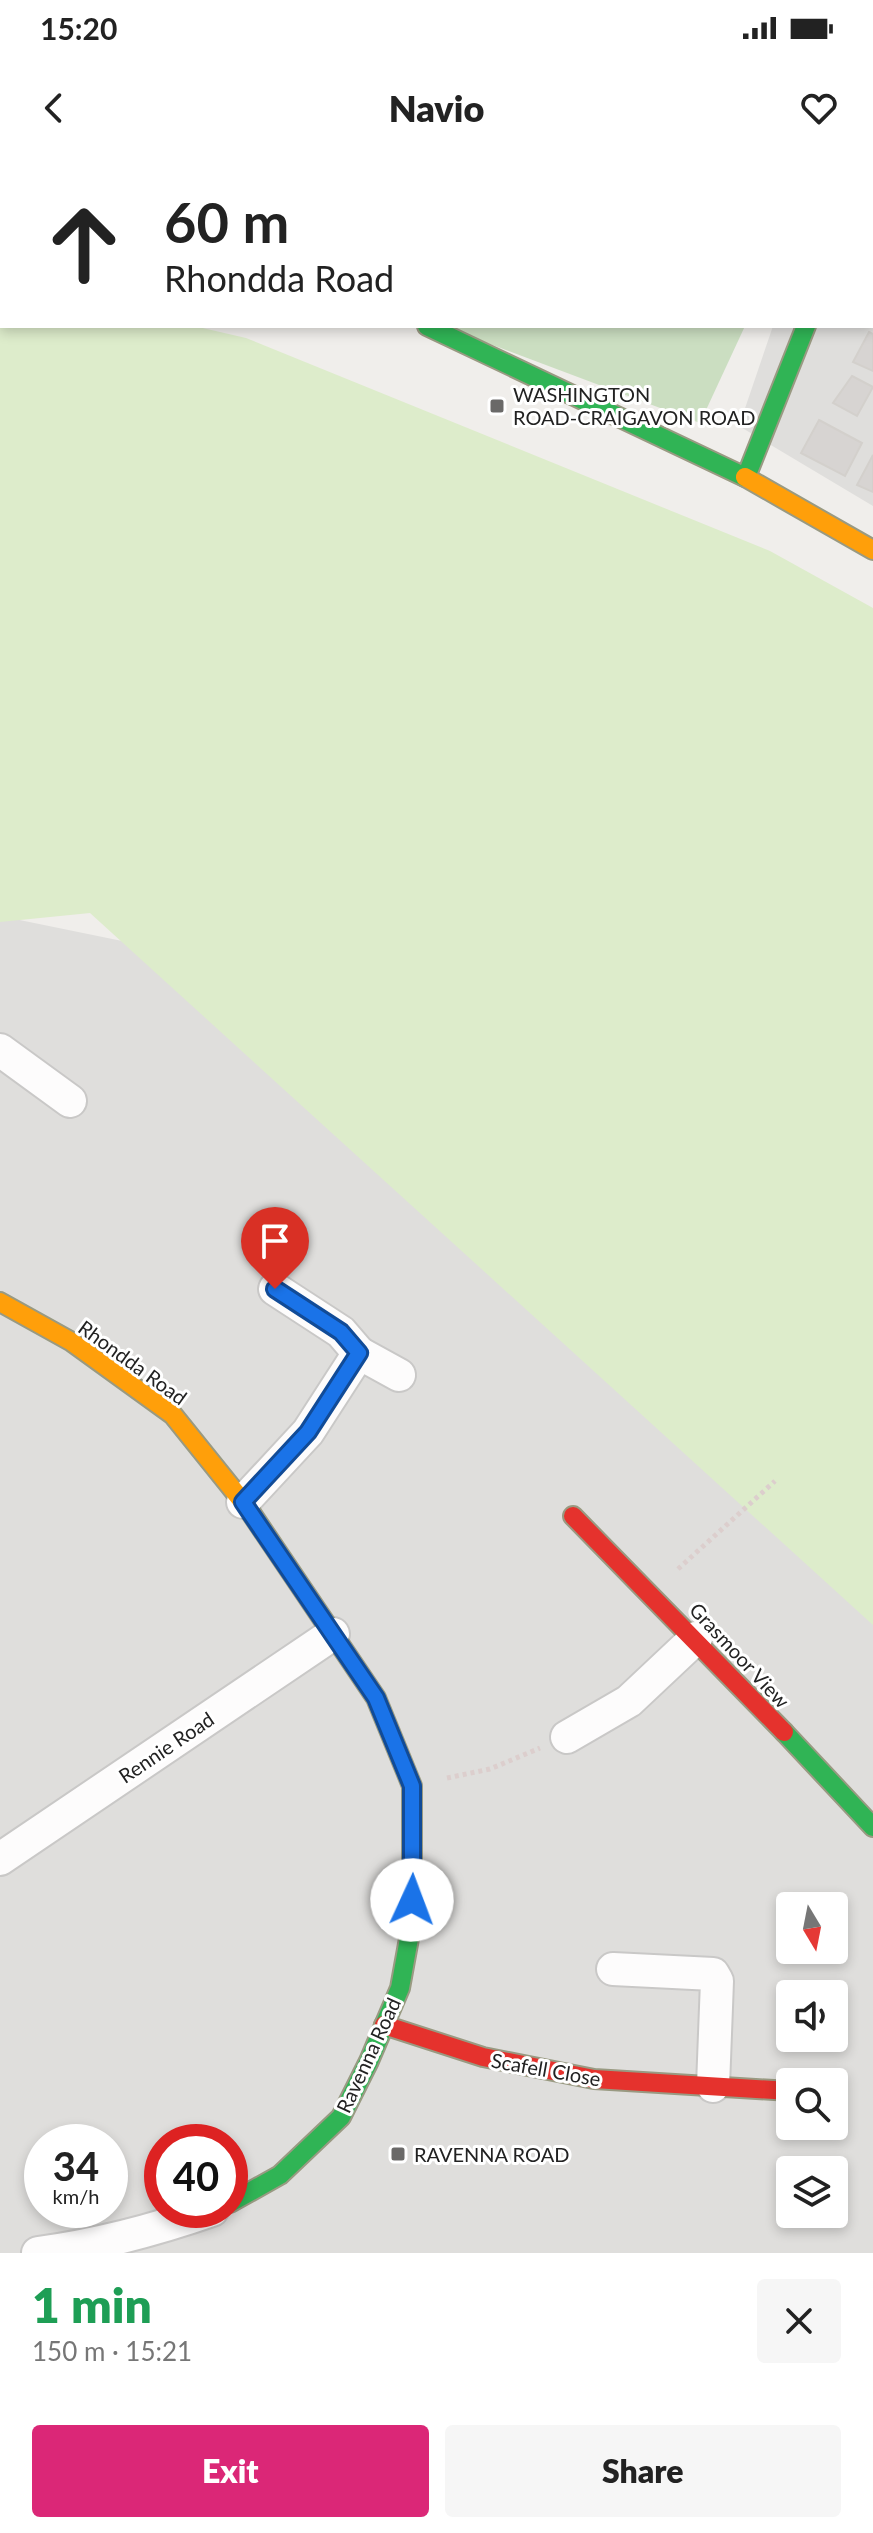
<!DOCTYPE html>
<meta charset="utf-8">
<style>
:root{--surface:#fff;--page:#f6f6f6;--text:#222;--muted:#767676;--accent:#db2777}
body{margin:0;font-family:Lato,sans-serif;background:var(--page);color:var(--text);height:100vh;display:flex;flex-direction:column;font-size:30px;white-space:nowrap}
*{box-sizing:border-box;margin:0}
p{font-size:26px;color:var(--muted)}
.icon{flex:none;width:44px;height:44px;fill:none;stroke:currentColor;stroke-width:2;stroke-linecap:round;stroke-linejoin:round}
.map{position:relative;height:2093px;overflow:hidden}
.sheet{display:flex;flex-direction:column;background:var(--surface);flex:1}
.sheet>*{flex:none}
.guide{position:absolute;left:0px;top:0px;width:874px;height:168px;box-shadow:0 4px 12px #0003;background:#fff;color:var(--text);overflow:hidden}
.needle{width:52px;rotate:170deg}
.controls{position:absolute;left:776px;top:1732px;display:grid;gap:16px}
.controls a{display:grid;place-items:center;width:72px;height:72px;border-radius:8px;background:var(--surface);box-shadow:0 4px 12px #0003;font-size:40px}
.speed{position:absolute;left:24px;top:1964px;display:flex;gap:16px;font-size:40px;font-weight:700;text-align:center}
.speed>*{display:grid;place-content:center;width:104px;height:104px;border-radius:50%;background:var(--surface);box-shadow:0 4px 12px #0003;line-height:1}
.speed small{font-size:20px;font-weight:400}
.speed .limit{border:12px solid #d22;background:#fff;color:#111}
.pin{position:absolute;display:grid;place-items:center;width:68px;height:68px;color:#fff;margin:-82px -34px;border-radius:50% 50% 50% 0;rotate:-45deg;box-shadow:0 0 8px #0007}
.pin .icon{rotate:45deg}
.me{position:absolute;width:88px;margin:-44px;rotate:2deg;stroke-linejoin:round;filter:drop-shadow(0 0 6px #0008)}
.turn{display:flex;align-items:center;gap:28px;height:168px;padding:0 32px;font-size:36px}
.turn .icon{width:104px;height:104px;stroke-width:2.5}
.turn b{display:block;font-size:56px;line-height:68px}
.round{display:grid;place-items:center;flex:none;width:84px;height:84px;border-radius:8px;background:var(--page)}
.overview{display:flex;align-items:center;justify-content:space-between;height:136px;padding:0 32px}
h1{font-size:48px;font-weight:800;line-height:60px;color:#1e9e55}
.primary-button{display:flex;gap:16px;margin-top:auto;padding:16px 32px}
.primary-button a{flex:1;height:92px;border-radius:8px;background:var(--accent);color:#fff;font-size:32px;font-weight:800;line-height:92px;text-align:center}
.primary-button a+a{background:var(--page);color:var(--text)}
.status{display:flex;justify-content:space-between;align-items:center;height:56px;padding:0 40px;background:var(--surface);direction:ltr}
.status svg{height:22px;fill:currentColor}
header{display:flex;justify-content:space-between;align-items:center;height:104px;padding:0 32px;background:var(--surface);font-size:36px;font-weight:800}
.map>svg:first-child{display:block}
</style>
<div class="status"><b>15:20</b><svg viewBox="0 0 49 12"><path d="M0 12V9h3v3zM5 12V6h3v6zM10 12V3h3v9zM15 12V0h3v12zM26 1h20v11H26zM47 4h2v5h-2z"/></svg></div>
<header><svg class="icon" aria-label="back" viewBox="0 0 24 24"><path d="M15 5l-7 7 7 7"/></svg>Navio<svg class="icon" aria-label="heart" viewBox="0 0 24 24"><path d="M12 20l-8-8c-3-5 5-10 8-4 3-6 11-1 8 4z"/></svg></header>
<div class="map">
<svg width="873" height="2093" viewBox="0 0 873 2093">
<rect width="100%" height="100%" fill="#f0eeeb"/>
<g fill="#dfdedc" fill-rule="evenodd">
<path d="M829,0H873V346L739,266L773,166H872V2Z"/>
<path d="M0,756L171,791L873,1458V2093H0ZM790,1746H834V1790H790ZM790,1834H834V1878H790ZM790,1922H834V1966H790ZM42,1982H110V2050H42ZM162,1982H230V2050H162ZM790,2010H834V2054H790Z"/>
</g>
<path fill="#ddeccb" d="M0,121L2,166H194L246,178L770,391L873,448V1465L90,753L0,762Z"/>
<g fill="#cbdec1">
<path d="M205,0H822L204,2Z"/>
<path d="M442,166H745L700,263Z"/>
</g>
<g fill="#d7d4d2" stroke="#d3d0cc" stroke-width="2">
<path d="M869,172L873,174V211L853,202Z"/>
<path d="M852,216L873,227L857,256L833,243Z"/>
<path d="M819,260L862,283L845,316L801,293Z"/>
<path d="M873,295V332L857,325Z"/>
</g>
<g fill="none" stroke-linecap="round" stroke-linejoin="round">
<defs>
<g id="lane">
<path d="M479,0L484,2"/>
<path d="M612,0V2"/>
</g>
<g id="street">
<path d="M0,890L70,941"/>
<path d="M359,1193L399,1215"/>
<path d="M243,1342L308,1272L359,1193L341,1172L275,1129"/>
<path d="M567,1577L629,1541L696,1478"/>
<path d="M0,1699L333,1474"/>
<path d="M613,1809L713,1814L717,1821L713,1926"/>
<path d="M38,2093C98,2085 155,2070 212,2050"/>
</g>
<g id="fast">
<path d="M0,35L2,36"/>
<path d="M427,166L745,317"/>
<path d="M746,317L806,166"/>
<path d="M784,1572L873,1667"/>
<path d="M230,2043L280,2015L341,1957L369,1901L400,1828L412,1762V1660"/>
</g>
<g id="slow">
<path d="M745,317L873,390"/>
<path d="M0,1142L72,1182L173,1255L247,1347L376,1538L412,1626V1660"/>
</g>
<g id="jam">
<path d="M864,2L865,0"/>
<path d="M573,1356L784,1572"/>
<path d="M384,1865L483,1897L594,1919L790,1931"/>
</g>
</defs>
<use href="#lane" stroke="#c9c8c7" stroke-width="20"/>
<use href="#street" stroke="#c9c8c7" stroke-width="36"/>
<use href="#fast" stroke="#999a82" stroke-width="22"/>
<use href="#slow" stroke="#999a82" stroke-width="22"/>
<use href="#jam" stroke="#999a82" stroke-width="22"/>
<g stroke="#dccecd" stroke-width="5" stroke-dasharray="4 4" stroke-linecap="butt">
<path d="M678,1409L775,1321"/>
<path d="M447,1618L490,1609L540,1588"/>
</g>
<use href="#lane" stroke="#fdfcfc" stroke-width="16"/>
<use href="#street" stroke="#fdfcfc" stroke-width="32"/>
<use href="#fast" stroke="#30b455" stroke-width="18"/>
<use href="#slow" stroke="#ff9f0a" stroke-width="18"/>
<use href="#jam" stroke="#e5322d" stroke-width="18"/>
</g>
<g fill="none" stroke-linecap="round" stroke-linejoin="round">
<defs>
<path id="route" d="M275,1129L341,1172L359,1193L308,1272L243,1342L376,1538L412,1626V1740"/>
</defs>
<use href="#route" stroke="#114b97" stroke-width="20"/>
<use href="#route" stroke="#1a73e8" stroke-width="14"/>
</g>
<g fill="#6a6968" stroke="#fff" stroke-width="3">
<rect x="489" y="238" width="16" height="16" rx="4"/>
<rect x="390" y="1986" width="16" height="16" rx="4"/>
</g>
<g text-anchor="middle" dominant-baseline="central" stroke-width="6" stroke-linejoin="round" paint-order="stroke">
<g font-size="20" fill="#222" stroke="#fff" text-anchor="start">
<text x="513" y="234">WASHINGTON<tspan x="513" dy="23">ROAD-CRAIGAVON ROAD</tspan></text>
<text x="414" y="1994">RAVENNA ROAD</text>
</g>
<g font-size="20" fill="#222" stroke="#fff">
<text transform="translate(133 1202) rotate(36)">Rhondda Road</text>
<text transform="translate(740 1495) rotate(47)">Grasmoor View</text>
<text transform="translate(166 1587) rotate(-34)">Rennie Road</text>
<text transform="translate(368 1895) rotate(-65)">Ravenna Road</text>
<text transform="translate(546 1909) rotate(10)">Scafell Close</text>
</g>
</g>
</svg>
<div class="controls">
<a><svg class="needle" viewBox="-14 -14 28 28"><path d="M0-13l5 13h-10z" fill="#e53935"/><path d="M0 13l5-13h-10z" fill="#767676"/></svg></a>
<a><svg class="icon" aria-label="sound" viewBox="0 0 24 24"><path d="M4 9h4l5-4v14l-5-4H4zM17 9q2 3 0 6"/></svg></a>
<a><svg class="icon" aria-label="search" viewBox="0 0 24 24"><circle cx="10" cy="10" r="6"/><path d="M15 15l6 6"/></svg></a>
<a><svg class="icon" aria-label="layers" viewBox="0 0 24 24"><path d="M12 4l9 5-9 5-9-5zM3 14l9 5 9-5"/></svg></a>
</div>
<div class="speed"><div>34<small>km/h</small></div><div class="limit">40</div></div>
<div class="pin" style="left:275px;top:1129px;background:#d93025"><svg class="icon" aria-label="arrive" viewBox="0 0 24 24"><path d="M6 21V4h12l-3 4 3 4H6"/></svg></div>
<svg class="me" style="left:412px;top:1740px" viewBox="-20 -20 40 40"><circle r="19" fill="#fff"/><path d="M0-13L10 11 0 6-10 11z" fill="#1a73e8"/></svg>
<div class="guide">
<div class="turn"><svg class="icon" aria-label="ahead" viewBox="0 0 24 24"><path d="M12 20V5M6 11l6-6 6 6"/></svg><div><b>60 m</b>Rhondda Road</div></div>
</div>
</div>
<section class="sheet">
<div class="overview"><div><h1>1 min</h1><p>150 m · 15:21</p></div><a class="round"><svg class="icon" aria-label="close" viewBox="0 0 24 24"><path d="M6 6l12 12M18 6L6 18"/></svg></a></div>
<div class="primary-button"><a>Exit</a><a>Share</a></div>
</section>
